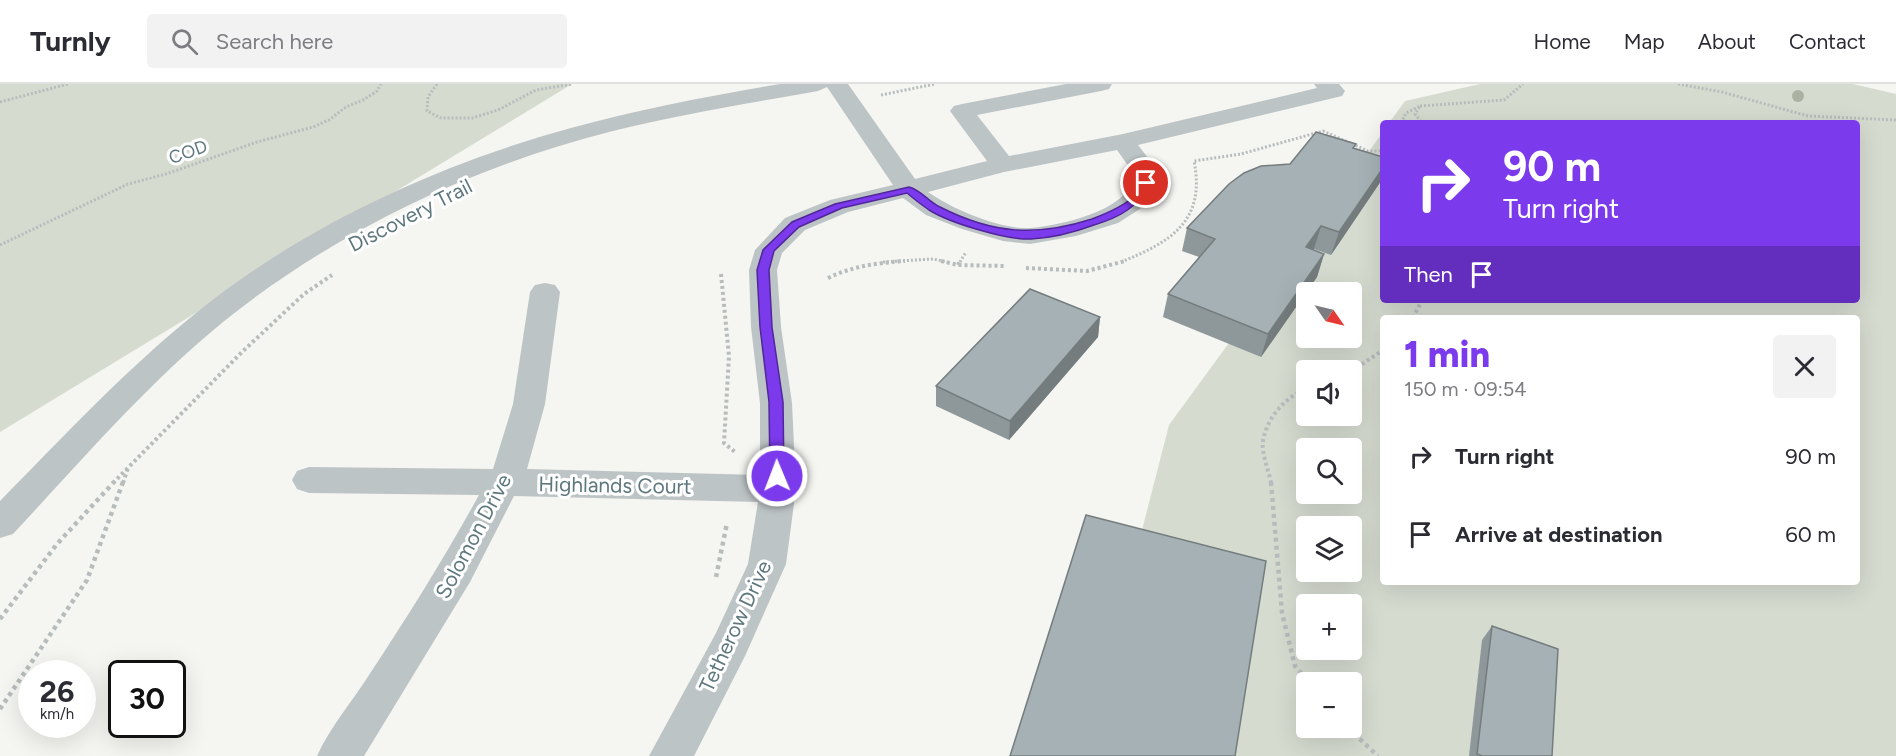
<!DOCTYPE html>
<meta charset="utf-8">
<style>
:root{--surface:#fff;--page:#f2f2f3;--text:#2b2b33;--muted:#7c7c81;--line:#e1e1e2;--accent:#7c3aed}
body{margin:0;font-family:Figtree,sans-serif;background:var(--page);color:var(--text);height:100vh;display:flex;flex-direction:column;font-size:22px;white-space:nowrap}
*{box-sizing:border-box;margin:0}
p{font-size:20px;color:var(--muted)}
.icon{flex:none;width:33px;height:33px;fill:none;stroke:currentColor;stroke-width:2;stroke-linecap:round;stroke-linejoin:round}
.map{position:relative;flex:1;overflow:hidden}
.details{position:absolute;left:1380px;top:231px;width:480px;height:270px;display:flex;flex-direction:column;background:var(--surface);border-radius:6px;box-shadow:0 6px 24px #0002}
.details>*{flex:none}
.banner{position:absolute;left:1380px;top:36px;width:480px;height:183px;border-radius:6px;box-shadow:0 6px 24px #0002;background:#7c3aed;color:#fff;overflow:hidden}
.needle{width:39px;rotate:124deg}
.buttons{position:absolute;left:1296px;top:198px;display:grid;gap:12px}
.buttons a{display:grid;place-items:center;width:66px;height:66px;border-radius:6px;background:var(--surface);box-shadow:0 6px 24px #0002;font-size:30px}
.speed{position:absolute;left:18px;top:576px;display:flex;gap:12px;font-size:30px;font-weight:700;text-align:center}
.speed>*{display:grid;place-content:center;width:78px;height:78px;border-radius:50%;background:var(--surface);box-shadow:0 6px 24px #0002;line-height:1}
.speed small{font-size:15px;font-weight:400}
.speed .limit{border:3px solid #111;border-radius:9px;background:#fff;color:#111}
.pin{position:absolute;display:grid;place-items:center;width:51px;height:51px;color:#fff;margin:-26px;border:3px solid #fff;border-radius:50%;box-shadow:0 2px 6px #0007}
.me{position:absolute;width:66px;margin:-33px;rotate:359deg;stroke-linejoin:round;filter:drop-shadow(0 0 4px #0008)}
.turn{display:flex;align-items:center;gap:21px;height:126px;padding:0 24px;font-size:27px}
.turn .icon{width:78px;height:78px;stroke-width:2.5}
.turn b{display:block;font-size:42px;line-height:51px}
.then{display:flex;align-items:center;height:57px;padding:0 24px;background:#0003;gap:12px;font-size:22px}
.round{display:grid;place-items:center;flex:none;width:63px;height:63px;border-radius:6px;background:var(--page)}
.head{display:flex;align-items:center;justify-content:space-between;height:102px;padding:0 24px}
h1{font-size:36px;font-weight:800;line-height:45px;color:var(--accent)}
ul{padding:0;list-style:none}
li{display:flex;align-items:center;gap:18px;height:78px;padding:0 24px}
li div{flex:1}
li b{display:block;font-size:22px}
li em{font-style:normal}
header{display:flex;align-items:center;gap:36px;box-sizing:border-box;height:84px;padding:0 30px;background:var(--surface);border-bottom:2px solid var(--line)}
header strong{font-size:28px}
nav{display:flex;gap:33px;margin-inline-start:auto;font-size:21px}
.search{width:420px;height:54px;background:var(--page);display:flex;align-items:center;gap:15px;box-sizing:border-box;padding:0 21px;border-radius:6px;color:var(--muted);font-size:22px}
.map>svg:first-child{display:block}
</style>
<header>
<strong>Turnly</strong>
<div class="search"><svg class="icon" aria-label="search" viewBox="0 0 24 24"><circle cx="10" cy="10" r="6"/><path d="M15 15l6 6"/></svg>Search here</div>
<nav><a>Home</a><a>Map</a><a>About</a><a>Contact</a></nav>
</header>
<div class="map">
<svg width="1896" height="672" viewBox="0 0 1896 672">
<rect width="100%" height="100%" fill="#f5f5f1"/>
<g fill="#d6dbd0" fill-rule="evenodd">
<path d="M0,0H572L0,348Z"/>
<path d="M1480,0H1853L1896,10V672H1084L1169,341L1383,48V216H1857V39H1389L1405,17ZM1306,208H1352V254H1306ZM1383,234H1857V498H1383ZM1306,286H1352V332H1306ZM1306,364H1352V410H1306ZM1306,442H1352V488H1306ZM1306,520H1352V566H1306ZM1306,598H1352V644H1306Z"/>
</g>
<g fill="none" stroke-linecap="round" stroke-linejoin="round">
<g stroke="#b7bcbd" stroke-width="3" stroke-dasharray="2 2" stroke-linecap="butt">
<path d="M437,0L428,13L427,27L441,34H472L498,26L536,6L572,0"/>
<path d="M1678,0L1722,8L1808,32L1896,36"/>
<path d="M881,11L935,0"/>
<path d="M0,18L68,0"/>
<path d="M1420,22L1504,16L1523,0"/>
<path d="M1401,39L1406,29L1420,22L1415,30L1422,39"/>
<path d="M0,161L128,100L166,90L257,58L313,43L329,36L346,23L363,16L377,7L381,0"/>
<path d="M883,178L933,175L947,178"/>
<path d="M960,178L966,168"/>
<path d="M1121,178C1171,158 1206,137 1194,77L1241,70L1323,47L1368,67H1383"/>
</g>
<g stroke="#b7bcbd" stroke-width="4" stroke-dasharray="3 3" stroke-linecap="butt">
<path d="M941,177L958,181L1004,182"/>
<path d="M958,181L960,177"/>
<path d="M1026,184L1087,187L1125,177"/>
<path d="M721,190L729,272L724,359L735,368"/>
<path d="M828,194C853,182 877,179 905,177"/>
<path d="M1413,234L1422,216"/>
<path d="M1352,287L1383,266"/>
<path d="M113,399L242,268L304,210L332,191"/>
<path d="M123,399L128,384"/>
<path d="M1271,399C1269,387 1261,369 1263,357C1267,334 1284,314 1306,305"/>
</g>
<g stroke="#b7bcbd" stroke-width="4.5" stroke-dasharray="4 4" stroke-linecap="butt">
<path d="M1271,398L1282,529L1295,582L1309,598"/>
<path d="M716,493L727,439"/>
<path d="M0,535L57,460L114,398"/>
<path d="M0,625L87,496L123,398"/>
<path d="M1348,644L1378,672"/>
</g>
<path fill="#bdc4c6" fill-rule="evenodd" d="M780,0H848L915,95L987,77L950,27L954,22L962,20L1066,0H1112L1109,5L1101,7L977,31L1009,72L1123,50L1317,4L1314,0H1339L1345,7L1342,12L1138,61L1155,83L1160,99L1146,121L1118,139L1076,152L1030,160L1003,157L962,145L926,131L903,114L848,128L805,146L782,169L777,186L781,243L792,319L796,405L786,480L745,572L694,672H649L716,549L748,480L758,418L514,412L470,498L364,672H317C330,643 352,618 369,591C408,532 445,473 479,411L309,409L297,405L292,396L297,387L309,383L493,385L513,320L530,208L535,201L545,199L555,201L560,208L545,320L527,385L760,391V319L751,243L749,186L755,166L785,134L830,116L893,101L827,3L818,7C750,19 681,30 613,47C473,82 336,147 223,238C146,301 81,377 13,450L0,454V417C65,351 128,283 201,225C308,140 439,80 571,44C640,25 710,12 780,0ZM1117,66L1129,83L1134,99C1123,116 1104,126 1086,132C1069,138 1049,142 1031,144C1001,146 952,125 928,108L1004,88Z"/>
</g>
<circle fill="#aab2a2" cx="1798" cy="12" r="6"/>
<g fill="#8e989b">
<path d="M1354,64L1383,73V92L1381,97L1331,171L1314,165L1313,166L1324,170L1317,193L1261,273L1163,233L1168,210L1199,173L1182,167L1187,144L1290,80Z"/>
<path d="M1100,233L1098,253L1009,356L936,322V302Z"/>
<path d="M1492,542L1552,672H1469L1482,556Z"/>
</g>
<g fill="#747c7e">
<path d="M1383,84V92L1381,97L1331,171L1339,148Z"/>
<path d="M1321,142L1314,165L1299,186L1306,163Z"/>
<path d="M1324,170L1317,193L1261,273L1268,250Z"/>
<path d="M1100,233L1098,253L1009,356L1010,337Z"/>
</g>
<g fill="#a5b1b4" stroke="#747c7e" stroke-width="1.5">
<path d="M1316,48L1356,60L1353,64L1383,73V84L1339,148L1321,142L1306,163L1324,170L1268,250L1168,210L1215,155L1187,144L1229,100L1244,89L1261,82L1290,80Z"/>
<path d="M1030,205L1100,233L1010,337L936,302Z"/>
<path d="M1086,431L1266,477L1235,672H1010Z"/>
<path d="M1492,542L1558,565L1552,672H1482L1477,670Z"/>
</g>
<path fill="#7c3aed" stroke="#51269a" stroke-width="1.5" d="M1146,96L1152,99C1137,123 1121,133 1094,141C1075,148 1052,154 1031,155C1006,156 950,139 929,126C922,121 914,115 907,109L842,124L799,143L774,167L769,186L772,243L783,318L784,392L782,396H772L770,392L769,318L760,243L757,186L763,166L792,138L835,120L909,103C921,106 929,118 940,123C993,150 1036,153 1092,135C1105,130 1123,123 1133,113C1137,109 1140,102 1143,97Z"/>
<g text-anchor="middle" dominant-baseline="central" stroke-width="6" stroke-linejoin="round" paint-order="stroke">
<g font-size="18" fill="#5f787e" stroke="#fff">
<text transform="translate(188 68) rotate(-20)">COD</text>
</g>
<g font-size="21" fill="#5f787e" stroke="#fff">
<text transform="translate(410 131) rotate(-27)">Discovery Trail</text>
<text transform="translate(615 401) rotate(1)">Highlands Court</text>
<text transform="translate(473 452) rotate(-62)">Solomon Drive</text>
<text transform="translate(735 542) rotate(-65)">Tetherow Drive</text>
</g>
</g>
</svg>
<div class="buttons">
<a><svg class="needle" viewBox="-14 -14 28 28"><path d="M0-13l5 13h-10z" fill="#e53935"/><path d="M0 13l5-13h-10z" fill="#7c7c81"/></svg></a>
<a><svg class="icon" aria-label="sound" viewBox="0 0 24 24"><path d="M4 9h4l5-4v14l-5-4H4zM17 9q2 3 0 6"/></svg></a>
<a><svg class="icon" aria-label="search" viewBox="0 0 24 24"><circle cx="10" cy="10" r="6"/><path d="M15 15l6 6"/></svg></a>
<a><svg class="icon" aria-label="layers" viewBox="0 0 24 24"><path d="M12 4l9 5-9 5-9-5zM3 14l9 5 9-5"/></svg></a>
<a>+</a>
<a>−</a>
</div>
<div class="speed"><div>26<small>km/h</small></div><div class="limit">30</div></div>
<div class="pin" style="left:1146px;top:99px;background:#d93025"><svg class="icon" aria-label="arrive" viewBox="0 0 24 24"><path d="M6 21V4h12l-3 4 3 4H6"/></svg></div>
<svg class="me" style="left:777px;top:392px" viewBox="-20 -20 40 40"><circle r="17" fill="#7c3aed" stroke="#fff" stroke-width="3"/><path d="M0-11L8 9 0 5-8 9z" fill="#fff"/></svg>
<div class="banner">
<div class="turn"><svg class="icon" aria-label="right" viewBox="0 0 24 24"><path d="M7 20v-9h11M14 6l5 5-5 5"/></svg><div><b>90 m</b>Turn right</div></div>
<div class="then">Then<svg class="icon" aria-label="arrive" viewBox="0 0 24 24"><path d="M6 21V4h12l-3 4 3 4H6"/></svg></div>
</div>
<section class="details">
<div class="head"><div><h1>1 min</h1><p>150 m · 09:54</p></div><a class="round"><svg class="icon" aria-label="close" viewBox="0 0 24 24"><path d="M6 6l12 12M18 6L6 18"/></svg></a></div>
<ul>
<li><svg class="icon" aria-label="right" viewBox="0 0 24 24"><path d="M7 20v-9h11M14 6l5 5-5 5"/></svg><div><b>Turn right</b></div><em>90 m</em></li>
<li><svg class="icon" aria-label="arrive" viewBox="0 0 24 24"><path d="M6 21V4h12l-3 4 3 4H6"/></svg><div><b>Arrive at destination</b></div><em>60 m</em></li>
</ul>
</section>
</div>
